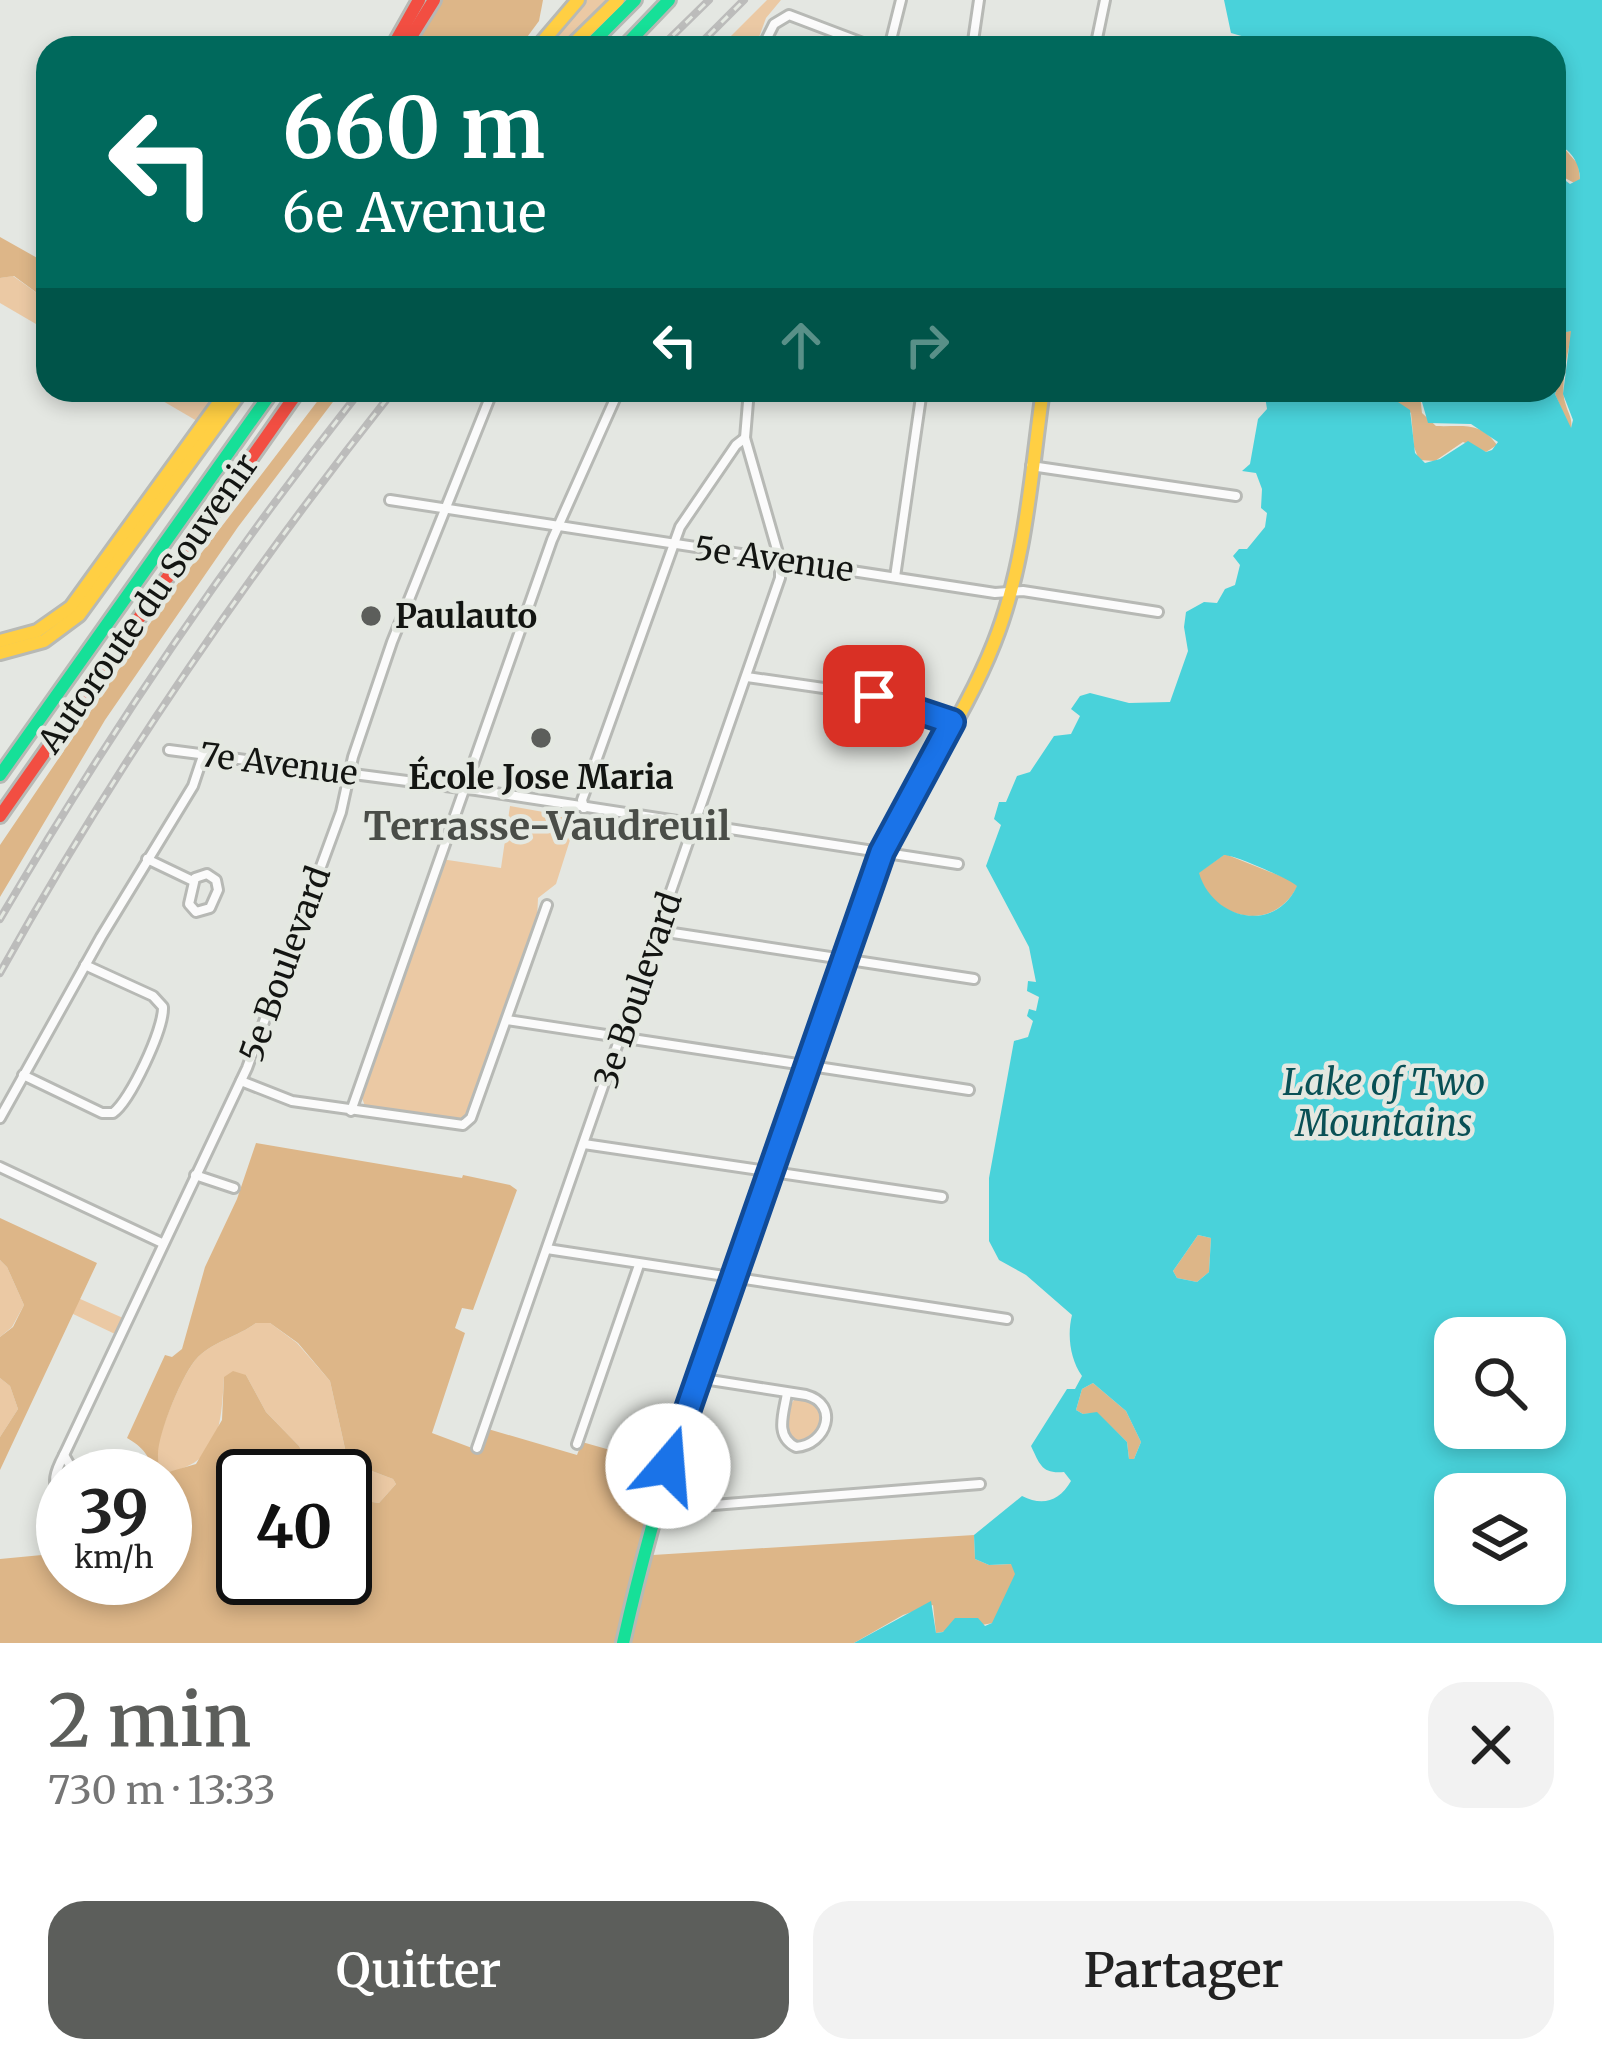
<!DOCTYPE html>
<html lang="fr">
<meta charset="utf-8">
<style>
:root{--surface:#fff;--page:#f2f2f2;--text:#222;--muted:#767676;--accent:#5c5e5b}
body{margin:0;font-family:Merriweather,serif;background:var(--page);color:var(--text);height:100vh;display:flex;flex-direction:column;font-size:45px;white-space:nowrap}
*{box-sizing:border-box;margin:0}
p{font-size:39px;color:var(--muted)}
.icon{flex:none;width:66px;height:66px;fill:none;stroke:currentColor;stroke-width:2;stroke-linecap:round;stroke-linejoin:round}
.map{position:relative;height:1643px;overflow:hidden}
.panel{display:flex;flex-direction:column;background:var(--surface);flex:1}
.panel>*{flex:none}
.hud{position:absolute;left:36px;top:36px;width:1530px;height:366px;border-radius:36px;box-shadow:0 6px 18px #0003;background:#00695c;color:#fff;overflow:hidden}
.tools{position:absolute;left:1434px;top:1317px;display:grid;gap:24px}
.tools a{display:grid;place-items:center;width:132px;height:132px;border-radius:24px;background:var(--surface);box-shadow:0 6px 18px #0003;font-size:60px}
.speed{position:absolute;left:36px;top:1449px;display:flex;gap:24px;font-size:60px;font-weight:700;text-align:center}
.speed>*{display:grid;place-content:center;width:156px;height:156px;border-radius:50%;background:var(--surface);box-shadow:0 6px 18px #0003;line-height:1}
.speed small{font-size:30px;font-weight:400}
.speed .limit{border:6px solid #111;border-radius:18px;background:#fff;color:#111}
.pin{position:absolute;display:grid;place-items:center;width:102px;height:102px;color:#fff;margin:-51px;border-radius:24px;box-shadow:0 6px 18px #0006}
.me{position:absolute;width:132px;margin:-66px;rotate:18deg;stroke-linejoin:round;filter:drop-shadow(0 0 9px #0008)}
.turn{display:flex;align-items:center;gap:42px;height:252px;padding:0 48px;font-size:54px}
.turn .icon{width:156px;height:156px;stroke-width:2.5}
.turn b{display:block;font-size:84px;line-height:102px}
.lanes{display:flex;align-items:center;height:114px;padding:0 48px;background:#0003;justify-content:center;gap:60px;direction:ltr}
.lanes .off{opacity:.35}
.round{display:grid;place-items:center;flex:none;width:126px;height:126px;border-radius:36px;background:var(--page)}
.headline{display:flex;align-items:center;justify-content:space-between;height:204px;padding:0 48px}
h1{font-size:72px;font-weight:600;line-height:90px;color:var(--accent)}
.cta{display:flex;gap:24px;margin-top:auto;padding:24px 48px}
.cta a{flex:1;height:138px;border-radius:36px;background:var(--accent);color:#fff;font-size:48px;font-weight:600;line-height:138px;text-align:center}
.cta a+a{background:var(--page);color:var(--text)}
.map>svg:first-child{display:block}
</style>
<div class="map">
<svg width="1602" height="1643" viewBox="0 0 1602 1643">
<rect width="100%" height="100%" fill="#e4e7e2"/>
<g fill="#ebc9a4">
<path d="M586,0H606L558,48H545Z"/>
<path d="M767,0H781L766,18L755,48L722,45Z"/>
<path d="M13,276L48,301V331L0,303V278Z"/>
<path d="M144,390H218L197,421Z"/>
<path d="M510,806L577,818L556,884L538,898L537,921L469,1115L459,1122L366,1109L361,1095L441,859L501,868Z"/>
<path d="M0,1260L7,1267L24,1305L12,1327L0,1337Z"/>
<path d="M78,1298L123,1318L115,1334L71,1313Z"/>
<path d="M256,1323H270L297,1343L330,1381L346,1453L356,1465L393,1479L396,1484L379,1503L345,1498V1476H315L299,1446L266,1412L246,1375L224,1377C221,1424 221,1464 164,1473C159,1465 158,1465 157,1456C157,1435 183,1372 198,1357C216,1340 237,1337 256,1323Z"/>
<path d="M0,1378L10,1386L18,1409L0,1437Z"/>
<path d="M796,1398L813,1401L823,1417L815,1438L801,1444L791,1440C784,1429 786,1407 796,1398Z"/>
</g>
<g fill="#ddb688" fill-rule="evenodd">
<path d="M440,0H543L539,21L519,48H411Z"/>
<path d="M1554,145H1561L1578,164L1580,179L1576,184L1554,172Z"/>
<path d="M0,237L48,264V301L14,276L0,278Z"/>
<path d="M1571,331L1573,333C1568,347 1560,387 1565,402C1568,414 1573,417 1571,431L1555,394L1563,373L1558,362L1562,332Z"/>
<path d="M326,390H342L238,527L105,720L0,897V845L170,594Z"/>
<path d="M1387,390L1416,391L1420,395L1422,413L1436,426C1464,427 1480,421 1497,445L1486,452L1463,442L1435,461L1419,460L1414,447L1411,413L1389,396Z"/>
<path d="M1225,854L1293,881L1298,885C1274,934 1213,921 1198,873Z"/>
<path d="M256,1143L462,1178L463,1175L510,1185L517,1190L473,1310L462,1308L455,1328L465,1333L432,1433L480,1451L488,1429L577,1455L582,1442L663,1465L637,1556L974,1535L975,1559L989,1565L1012,1564L1016,1574L993,1623L936,1633L933,1605L903,1615L854,1643H0V1559L63,1553V1578H165V1476H154C151,1457 143,1447 127,1438L165,1355L172,1357L182,1349L205,1267L237,1199ZM256,1323H270L298,1343L330,1381L346,1453L356,1465L393,1479L396,1484L379,1503L345,1498V1578H243V1476H315L299,1446L266,1412L246,1375L233,1371L224,1377L222,1420L196,1464L165,1473C159,1465 158,1465 158,1456C157,1435 183,1372 198,1357C216,1340 237,1337 256,1323Z"/>
<path d="M0,1218L97,1263L0,1470V1437L18,1409L10,1386L0,1378V1337L13,1327L24,1305L7,1267L0,1260Z"/>
<path d="M1198,1235L1211,1238L1209,1272L1197,1282L1177,1278L1173,1271Z"/>
<path d="M1093,1383L1126,1411L1141,1442L1134,1459H1129L1127,1442L1097,1413L1083,1414L1076,1410L1082,1389Z"/>
</g>
<path fill="#49d2da" fill-rule="evenodd" d="M1224,0H1602V1643H854L931,1601L936,1633L943,1632L955,1618H978L985,1626L992,1623L1015,1574L1011,1564L989,1565L975,1559L974,1535L1022,1496C1042,1506 1059,1502 1071,1481L1064,1472C1042,1474 1040,1465 1031,1446L1067,1389H1075L1082,1376C1070,1359 1067,1335 1072,1315L1026,1275L999,1260L989,1241V1178L1014,1041L1028,1037L1033,1021L1027,1016L1029,1009L1036,1011L1039,997L1027,991L1028,981L1036,982L1029,947L986,866L1001,825L994,819L999,802H1006L1017,776L1030,772L1054,736L1071,734L1080,716L1071,709L1080,696L1090,693L1129,703L1170,702L1188,651L1184,627L1186,612L1204,602L1217,603L1225,589L1235,585L1240,565L1233,556L1239,549H1247L1265,527L1267,513L1261,508L1262,489L1256,473L1242,471L1250,464L1258,419L1267,409L1264,390H1387L1389,396L1410,410L1415,453L1425,463L1440,459L1468,441L1486,452L1492,450L1498,442L1471,424L1428,423L1420,395L1415,390H1554V172L1570,184L1580,179C1580,164 1570,146 1554,145V48H1247L1245,37L1231,33ZM1571,331L1563,394L1573,420L1571,428L1555,394L1563,372L1558,362L1564,349L1562,333ZM1224,855C1235,855 1289,879 1297,886C1275,934 1213,920 1199,873ZM1198,1235L1211,1238L1209,1272L1197,1282L1177,1278L1173,1271ZM1455,1338H1545V1428H1455ZM1093,1383L1126,1411L1141,1442L1134,1459H1129L1127,1442L1097,1412L1083,1414L1076,1410L1082,1389ZM1455,1494H1545V1584H1455Z"/>
<g fill="none" stroke-linecap="round" stroke-linejoin="round">
<defs>
<g id="street">
<path d="M762,48L774,24L789,15L876,48"/>
<path d="M889,48L901,0"/>
<path d="M972,48L979,0"/>
<path d="M1095,48L1105,0"/>
<path d="M1031,466L1236,496"/>
<path d="M390,500L995,593L1023,591L1158,612"/>
<path d="M895,577L922,390"/>
<path d="M747,677L865,694L952,722"/>
<path d="M169,750L476,790L958,864"/>
<path d="M584,808L582,800L680,527L736,445L745,438"/>
<path d="M147,859L193,881"/>
<path d="M207,874L216,880L218,890L210,908L196,912L189,904L195,878Z"/>
<path d="M660,931L974,979"/>
<path d="M507,1020L969,1090"/>
<path d="M23,1075L102,1113H113C130,1101 164,1029 163,1007L153,996L85,965"/>
<path d="M241,1081L292,1101L463,1125L471,1118L547,905"/>
<path d="M351,1111L552,540L619,390"/>
<path d="M0,1118L101,937L193,786L204,753"/>
<path d="M584,1144L942,1197"/>
<path d="M0,1167L162,1243"/>
<path d="M195,1175L234,1188"/>
<path d="M547,1249L1007,1319"/>
<path d="M697,1378L806,1395C840,1404 827,1445 796,1447C774,1436 784,1413 787,1393"/>
<path d="M577,1444L639,1265"/>
<path d="M477,1448L780,578V560L745,438L749,390"/>
<path d="M64,1455L247,1068L341,812L353,757L392,642L493,390"/>
<path d="M63,1498C49,1485 56,1470 64,1455L76,1476"/>
<path d="M656,1505L676,1508L980,1484"/>
</g>
<g id="fast">
<path d="M587,48L635,0"/>
<path d="M623,48L669,0"/>
<path d="M0,775L273,390"/>
<path d="M623,1643C680,1388 779,1144 866,898"/>
</g>
<g id="slow">
<path d="M537,48L578,0"/>
<path d="M569,48L618,0"/>
<path d="M0,641L37,631L71,607L228,390"/>
<path d="M0,653L44,641L79,615L242,390"/>
<path d="M866,898C897,807 959,732 994,643C1026,563 1031,474 1043,390"/>
</g>
<g id="jam">
<path d="M392,48L419,0"/>
<path d="M404,48L434,0"/>
<path d="M0,816L299,390"/>
</g>
</defs>
<use href="#street" stroke="#b7b9b5" stroke-width="14"/>
<use href="#fast" stroke="#b7b9b5" stroke-width="18"/>
<use href="#slow" stroke="#b7b9b5" stroke-width="18"/>
<use href="#jam" stroke="#b7b9b5" stroke-width="18"/>
<use href="#street" stroke="#fbfbfb" stroke-width="8"/>
<use href="#fast" stroke="#16e098" stroke-width="12"/>
<use href="#slow" stroke="#ffcf43" stroke-width="12"/>
<use href="#jam" stroke="#f24e42" stroke-width="12"/>
<defs>
<g id="rail">
<path d="M660,48L709,0"/>
<path d="M696,48L744,0"/>
<path d="M0,919C108,734 228,558 361,390"/>
<path d="M0,973C114,768 248,574 394,390"/>
</g>
</defs>
<use href="#rail" stroke="#bcbcbb" stroke-width="8"/>
<use href="#rail" stroke="#e4e8e1" stroke-width="3" stroke-dasharray="9" stroke-linecap="butt"/>
</g>
<g fill="none" stroke-linecap="round" stroke-linejoin="round">
<defs>
<path id="route" d="M668,1466L882,852L952,722L874,696"/>
</defs>
<use href="#route" stroke="#114b97" stroke-width="30"/>
<use href="#route" stroke="#1a73e8" stroke-width="21"/>
</g>
<g fill="#5c5e5b" stroke="#e4e8e1" stroke-width="4.5">
<circle cx="371" cy="616" r="12"/>
<circle cx="541" cy="738" r="12"/>
</g>
<g text-anchor="middle" dominant-baseline="central" stroke-width="9" stroke-linejoin="round" paint-order="stroke">
<g font-size="33" fill="#131512" stroke="#e4e8e1">
<text transform="translate(774 559) rotate(8)">5e Avenue</text>
<text transform="translate(148 603) rotate(-55)">Autoroute du Souvenir</text>
<text transform="translate(279 764) rotate(7)">7e Avenue</text>
<text transform="translate(285 964) rotate(-70)">5e Boulevard</text>
<text transform="translate(638 990) rotate(-71)">3e Boulevard</text>
</g>
<g font-size="33" font-weight="bold" fill="#131512" stroke="#e4e8e1" text-anchor="start">
<text x="395" y="616">Paulauto</text>
<text x="541" y="777" text-anchor="middle">École Jose Maria</text>
</g>
<g font-size="36" font-style="italic" fill="#095055" stroke="#e4e8e1">
<text x="1384" y="1082">Lake of Two<tspan x="1384" dy="41">Mountains</tspan></text>
</g>
<g font-size="39" font-weight="bold" fill="#4a4d48" stroke="#e4e8e1">
<text x="547" y="826">Terrasse-Vaudreuil</text>
</g>
</g>
</svg>
<div class="tools">
<a><svg class="icon" aria-label="search" viewBox="0 0 24 24"><circle cx="10" cy="10" r="6"/><path d="M15 15l6 6"/></svg></a>
<a><svg class="icon" aria-label="layers" viewBox="0 0 24 24"><path d="M12 4l9 5-9 5-9-5zM3 14l9 5 9-5"/></svg></a>
</div>
<div class="speed"><div>39<small>km/h</small></div><div class="limit">40</div></div>
<div class="pin" style="left:874px;top:696px;background:#d93025"><svg class="icon" aria-label="arrive" viewBox="0 0 24 24"><path d="M6 21V4h12l-3 4 3 4H6"/></svg></div>
<svg class="me" style="left:668px;top:1466px" viewBox="-20 -20 40 40"><circle r="19" fill="#fff"/><path d="M0-13L10 11 0 6-10 11z" fill="#1a73e8"/></svg>
<div class="hud">
<div class="turn"><svg class="icon" aria-label="left" viewBox="0 0 24 24"><path d="M17 20v-9H6M10 6l-5 5 5 5"/></svg><div><b>660 m</b>6e Avenue</div></div>
<div class="lanes"><svg class="icon" aria-label="left" viewBox="0 0 24 24"><path d="M17 20v-9H6M10 6l-5 5 5 5"/></svg><svg class="icon off" aria-label="ahead" viewBox="0 0 24 24"><path d="M12 20V5M6 11l6-6 6 6"/></svg><svg class="icon off" aria-label="right" viewBox="0 0 24 24"><path d="M7 20v-9h11M14 6l5 5-5 5"/></svg></div>
</div>
</div>
<section class="panel">
<div class="headline"><div><h1>2 min</h1><p>730 m · 13:33</p></div><a class="round"><svg class="icon" aria-label="close" viewBox="0 0 24 24"><path d="M6 6l12 12M18 6L6 18"/></svg></a></div>
<div class="cta"><a>Quitter</a><a>Partager</a></div>
</section>
